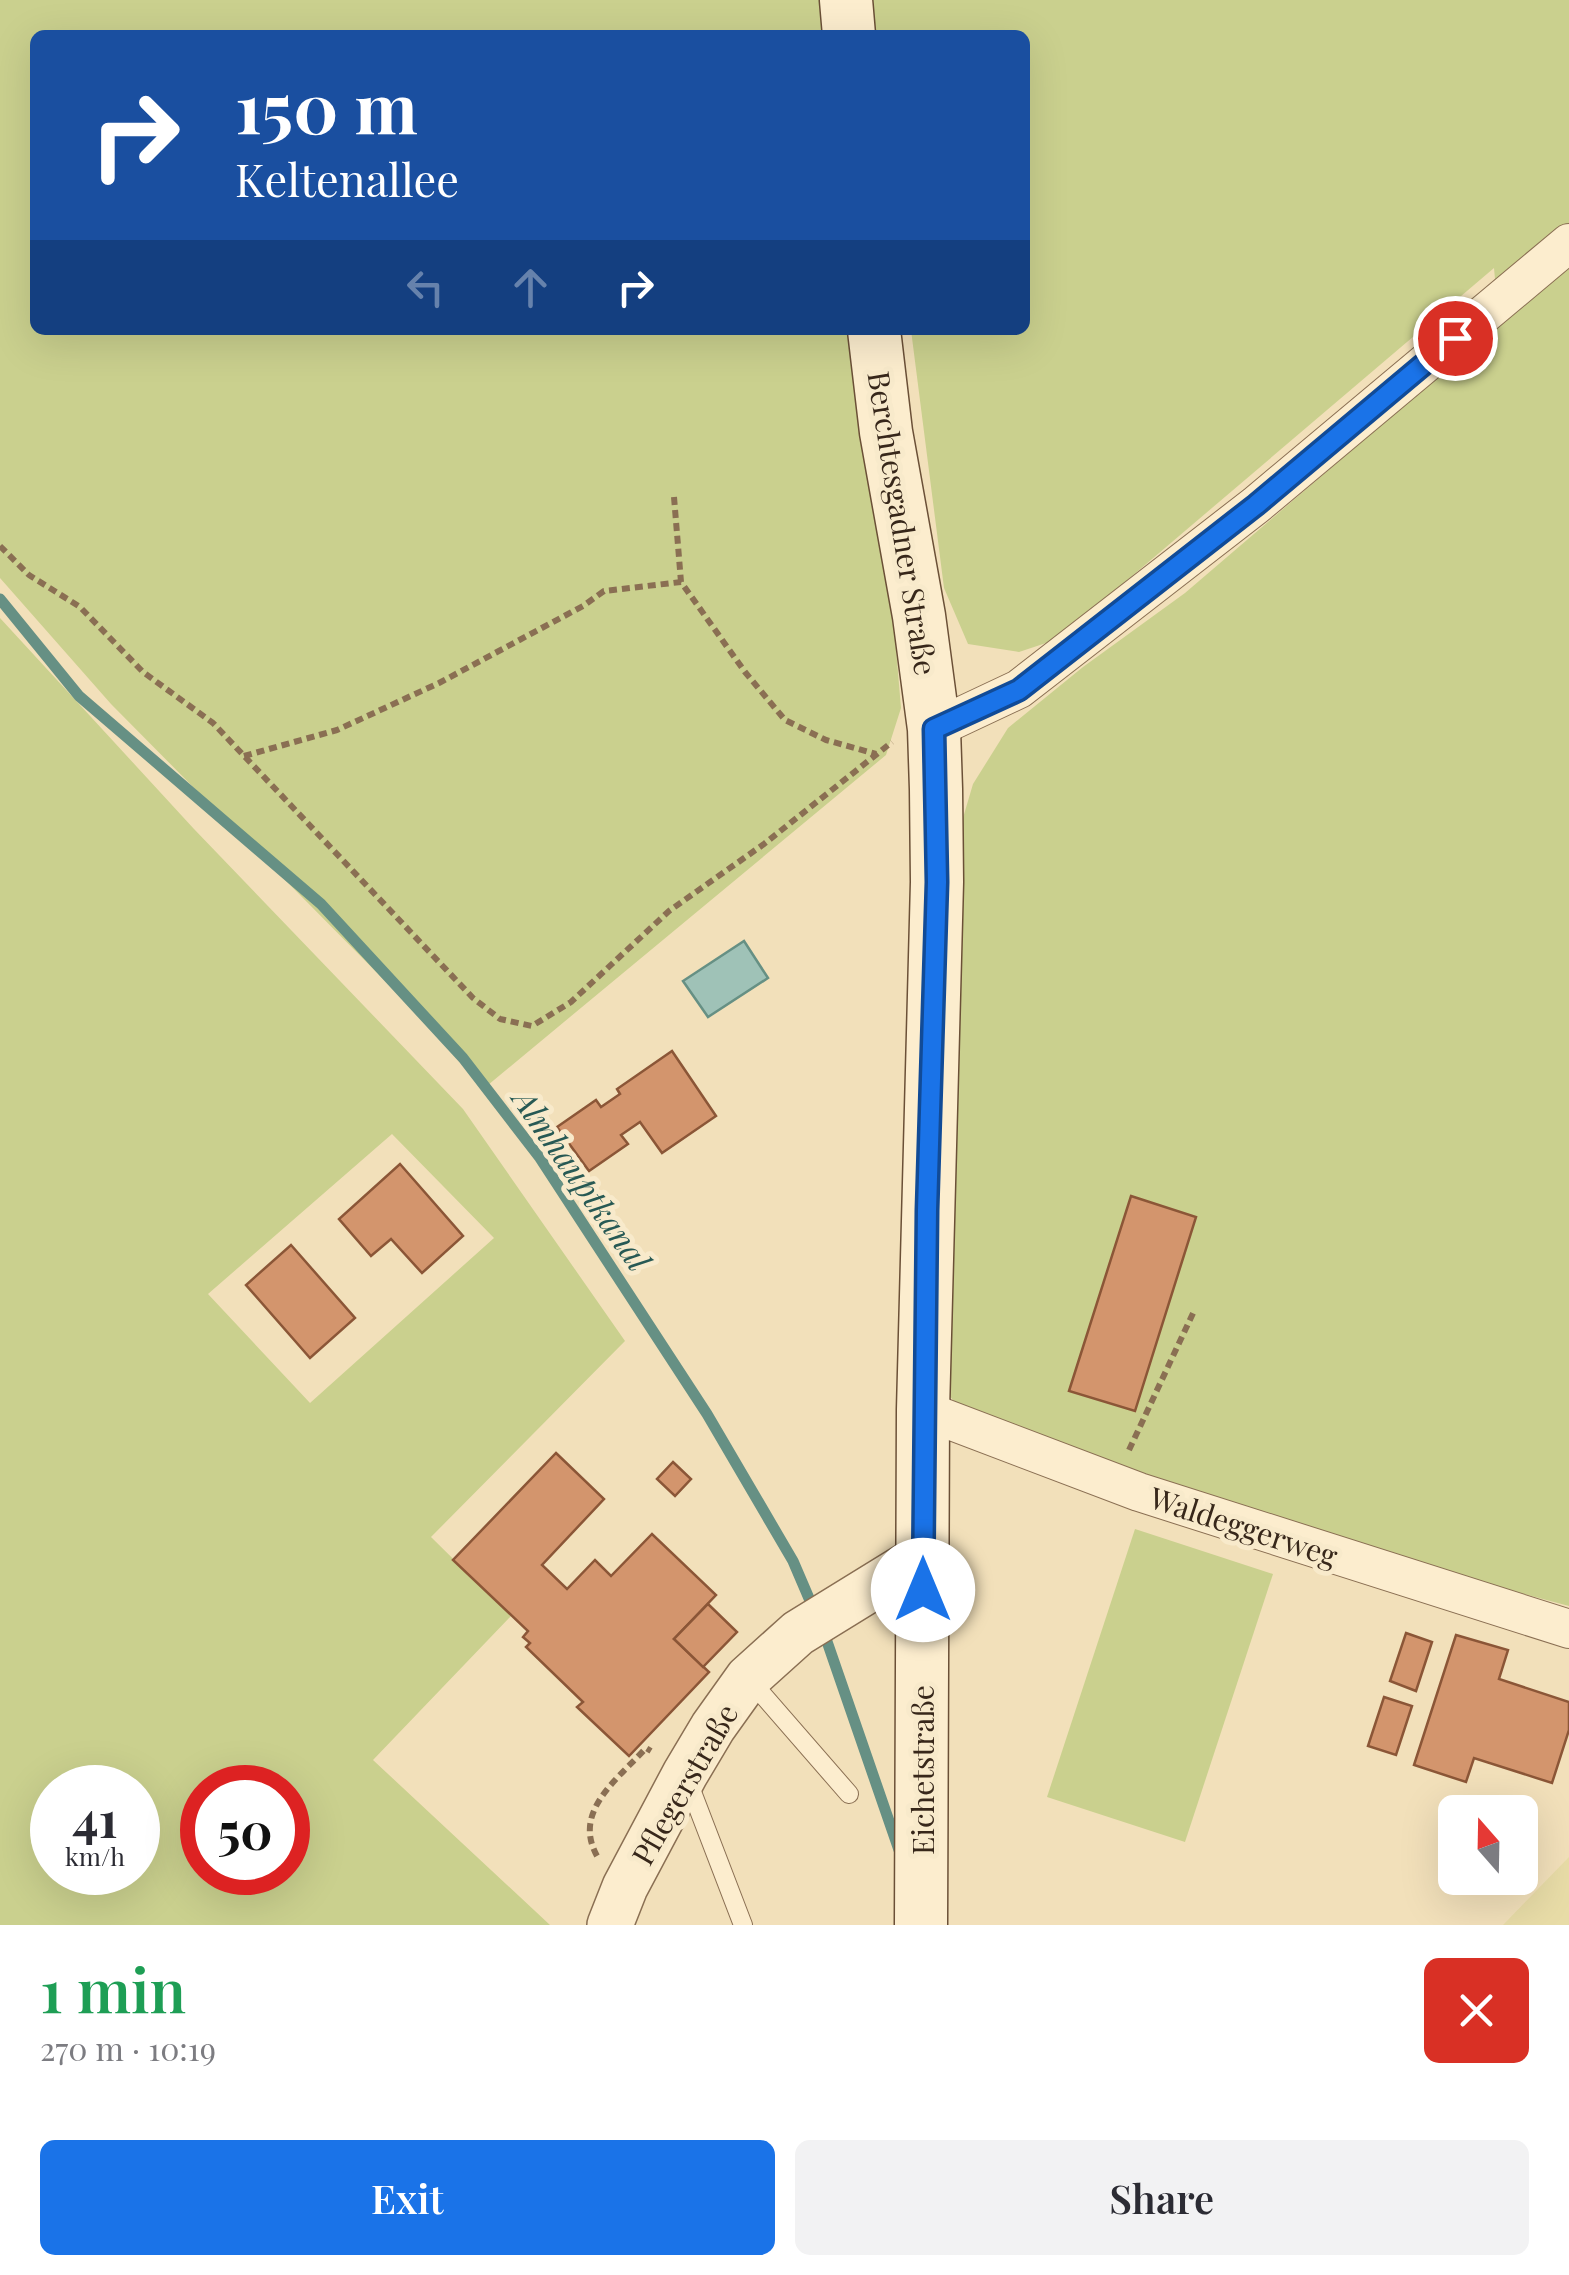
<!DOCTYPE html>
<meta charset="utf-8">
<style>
:root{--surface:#fff;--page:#f2f2f3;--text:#2b2b33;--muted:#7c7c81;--accent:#1a73e8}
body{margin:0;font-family:"Playfair Display",serif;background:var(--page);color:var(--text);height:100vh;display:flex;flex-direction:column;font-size:38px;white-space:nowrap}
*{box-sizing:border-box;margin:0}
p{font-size:32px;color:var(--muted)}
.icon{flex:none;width:55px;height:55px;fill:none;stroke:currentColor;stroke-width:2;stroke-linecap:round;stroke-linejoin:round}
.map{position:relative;height:1925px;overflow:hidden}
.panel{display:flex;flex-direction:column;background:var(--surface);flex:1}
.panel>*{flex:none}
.guide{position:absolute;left:30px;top:30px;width:1000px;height:305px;border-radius:15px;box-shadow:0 10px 40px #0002;background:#1a4fa0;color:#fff;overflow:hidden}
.needle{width:65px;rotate:340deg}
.controls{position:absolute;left:1438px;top:1795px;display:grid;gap:20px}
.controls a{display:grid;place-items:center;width:100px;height:100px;border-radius:15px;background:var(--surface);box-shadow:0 10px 40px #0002;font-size:50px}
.speed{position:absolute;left:30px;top:1765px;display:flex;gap:20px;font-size:50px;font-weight:700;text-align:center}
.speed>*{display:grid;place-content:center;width:130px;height:130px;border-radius:50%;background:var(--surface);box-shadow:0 10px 40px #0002;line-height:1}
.speed small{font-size:25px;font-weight:400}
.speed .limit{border:15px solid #d22;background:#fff;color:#111}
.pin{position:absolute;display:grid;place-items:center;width:85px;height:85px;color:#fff;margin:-42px;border:5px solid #fff;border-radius:50%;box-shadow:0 2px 10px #0007}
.me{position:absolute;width:110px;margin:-55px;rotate:0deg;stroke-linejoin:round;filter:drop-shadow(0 0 8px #0008)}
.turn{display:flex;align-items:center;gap:35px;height:210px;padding:0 40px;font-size:45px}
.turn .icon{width:130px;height:130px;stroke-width:2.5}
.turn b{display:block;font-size:70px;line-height:85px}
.lanes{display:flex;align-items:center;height:95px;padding:0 40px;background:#0003;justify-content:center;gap:50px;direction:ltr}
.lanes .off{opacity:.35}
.round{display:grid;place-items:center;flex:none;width:105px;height:105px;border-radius:15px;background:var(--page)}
.headline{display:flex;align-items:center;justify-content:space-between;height:170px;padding:0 40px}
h1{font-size:60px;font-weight:600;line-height:75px;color:#1e9e55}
.action{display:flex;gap:20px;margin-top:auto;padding:20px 40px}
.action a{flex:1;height:115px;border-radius:15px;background:var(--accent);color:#fff;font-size:40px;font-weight:600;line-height:115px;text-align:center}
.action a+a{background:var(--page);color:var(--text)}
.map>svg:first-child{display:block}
</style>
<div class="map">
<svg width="1569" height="1925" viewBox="0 0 1569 1925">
<rect width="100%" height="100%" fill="#f2e0ba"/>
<path fill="#e8dca7" d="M1569,1857V1925H1503Z"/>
<g fill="#cad08e" fill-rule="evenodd">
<path d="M0,0H1569V1606L1304,1535L973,1423L946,1392L960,828L973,784L1008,728L1083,667L1185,593L1499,324L1494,268L1058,639L1019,652L968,644L944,588L911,330H1025V35H35V330H855L893,613L901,708L886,755L488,1085L111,704L0,578Z"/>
<path d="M0,618L194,829L463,1109L625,1341L431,1537L511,1616L373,1760L550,1925H0ZM392,1134L494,1238L310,1403L208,1294ZM52,1788H138V1872H52ZM202,1788H288V1872H202Z"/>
<path d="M1135,1529L1273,1574L1185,1842L1047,1797Z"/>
</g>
<path fill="#9fc2b7" stroke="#669084" stroke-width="2.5" d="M744,941L768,978L708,1017L683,981Z"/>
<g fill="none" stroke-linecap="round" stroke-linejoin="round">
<g stroke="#669084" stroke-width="11">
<path d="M0,599L79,696L321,904L463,1058L540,1158L707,1414L793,1561L814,1610"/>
<path d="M822,1627L899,1850"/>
</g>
</g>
<g fill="#d3956d" stroke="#8b5637" stroke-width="2.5">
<path d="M672,1051L716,1116L662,1153L640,1122L621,1135L628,1144L589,1171L557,1127L596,1100L601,1107L620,1094L617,1089Z"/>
<path d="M400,1164L463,1236L422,1273L391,1239L371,1256L339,1219Z"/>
<path d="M1131,1196L1196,1217L1135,1411L1069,1391Z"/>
<path d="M291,1245L355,1318L310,1358L246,1285Z"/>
<path d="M556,1453L604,1499L542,1565L567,1589L595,1560L611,1576L652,1534L716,1595L674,1639L709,1672L629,1756L577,1707L583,1702L526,1647L530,1643L523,1637L528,1631L453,1560Z"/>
<path d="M673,1462L691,1479L675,1496L657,1479Z"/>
<path d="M708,1604L737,1632L703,1667L674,1639Z"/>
<path d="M1406,1633L1432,1642L1416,1691L1390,1681Z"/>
<path d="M1456,1635L1508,1650L1499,1679L1569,1702V1730L1552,1783L1474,1758L1466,1782L1414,1765Z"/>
<path d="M1384,1697L1412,1706L1396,1755L1368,1746Z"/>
</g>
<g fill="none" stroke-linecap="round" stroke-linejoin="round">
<defs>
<g id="service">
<path d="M748,1678L849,1794"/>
<path d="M687,1779L743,1925"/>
</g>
<g id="minor">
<path d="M934,729L1019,689L1256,505L1569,243"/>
<path d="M923,1410L1139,1492L1569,1629"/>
</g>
<path id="tertiary" d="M610,1925L625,1887L685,1774L713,1727L748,1678L798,1633L923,1556"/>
<g id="secondary">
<path d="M846,0L849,35"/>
<path d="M874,330L886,432L919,616L934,729L936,789L937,882L923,1410L921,1925"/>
</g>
</defs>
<use href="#service" stroke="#8a6f53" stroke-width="20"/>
<use href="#minor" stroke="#8a6f53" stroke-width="40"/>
<use href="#tertiary" stroke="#8a6f53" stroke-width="48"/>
<use href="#secondary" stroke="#6b5037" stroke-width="55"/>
<g stroke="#8a6f53" stroke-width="6" stroke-dasharray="8 5" stroke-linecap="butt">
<path d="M674,497L681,582L745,672L785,720L826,740L876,754"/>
<path d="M0,546L29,575L80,607L143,672L213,723L473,998L500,1019L532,1026L571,1002L669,911L764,844L892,742"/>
<path d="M244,756L337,730L439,683L583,606L604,591L681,582"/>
<path d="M1129,1450L1195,1309"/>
<path d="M597,1856C572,1811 618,1779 646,1748L651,1751"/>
</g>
<use href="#service" stroke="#fcedce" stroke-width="18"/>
<use href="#minor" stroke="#fcedce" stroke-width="38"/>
<use href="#tertiary" stroke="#fcedce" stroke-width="45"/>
<use href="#secondary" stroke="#fcedce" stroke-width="52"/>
</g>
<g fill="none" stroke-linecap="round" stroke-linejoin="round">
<defs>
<path id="route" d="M923,1590L927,1210L937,882L934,729L1019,690L1256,505L1455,338"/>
</defs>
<use href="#route" stroke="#114b97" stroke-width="25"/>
<use href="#route" stroke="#1a73e8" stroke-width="18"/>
</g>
<g text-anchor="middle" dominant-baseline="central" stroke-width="10" stroke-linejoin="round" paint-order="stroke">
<g font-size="30" fill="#37271a" stroke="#f8eacb">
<text transform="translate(903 523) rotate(81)">Berchtesgadner Straße</text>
<text transform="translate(1244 1526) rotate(18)">Waldeggerweg</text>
<text transform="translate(922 1770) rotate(-90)">Eichetstraße</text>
<text transform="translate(684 1784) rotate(-60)">Pflegerstraße</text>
</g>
<g font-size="32" font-style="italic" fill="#275954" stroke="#f8eacb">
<text transform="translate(583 1179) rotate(55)">Almhauptkanal</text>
</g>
</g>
</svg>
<div class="controls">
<a><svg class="needle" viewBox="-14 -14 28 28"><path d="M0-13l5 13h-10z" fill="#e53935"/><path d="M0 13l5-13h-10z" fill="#7c7c81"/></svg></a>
</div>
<div class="speed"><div>41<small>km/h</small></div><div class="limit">50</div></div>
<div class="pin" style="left:1455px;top:338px;background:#d93025"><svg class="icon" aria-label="arrive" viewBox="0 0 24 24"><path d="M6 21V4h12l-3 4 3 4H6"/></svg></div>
<svg class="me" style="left:923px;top:1590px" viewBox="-20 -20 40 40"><circle r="19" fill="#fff"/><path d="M0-13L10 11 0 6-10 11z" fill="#1a73e8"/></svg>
<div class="guide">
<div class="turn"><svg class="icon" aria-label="right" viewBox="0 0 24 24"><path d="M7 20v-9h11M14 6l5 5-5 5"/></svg><div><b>150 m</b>Keltenallee</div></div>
<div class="lanes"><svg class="icon off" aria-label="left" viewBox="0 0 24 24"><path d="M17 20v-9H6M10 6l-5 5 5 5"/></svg><svg class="icon off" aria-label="ahead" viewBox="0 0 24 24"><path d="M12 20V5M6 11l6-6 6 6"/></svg><svg class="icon" aria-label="right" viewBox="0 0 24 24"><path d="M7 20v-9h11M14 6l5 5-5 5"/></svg></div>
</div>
</div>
<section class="panel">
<div class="headline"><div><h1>1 min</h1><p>270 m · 10:19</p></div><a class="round" style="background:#d93025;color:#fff"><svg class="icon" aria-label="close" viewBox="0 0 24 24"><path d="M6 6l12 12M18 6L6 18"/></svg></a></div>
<div class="action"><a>Exit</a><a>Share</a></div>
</section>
